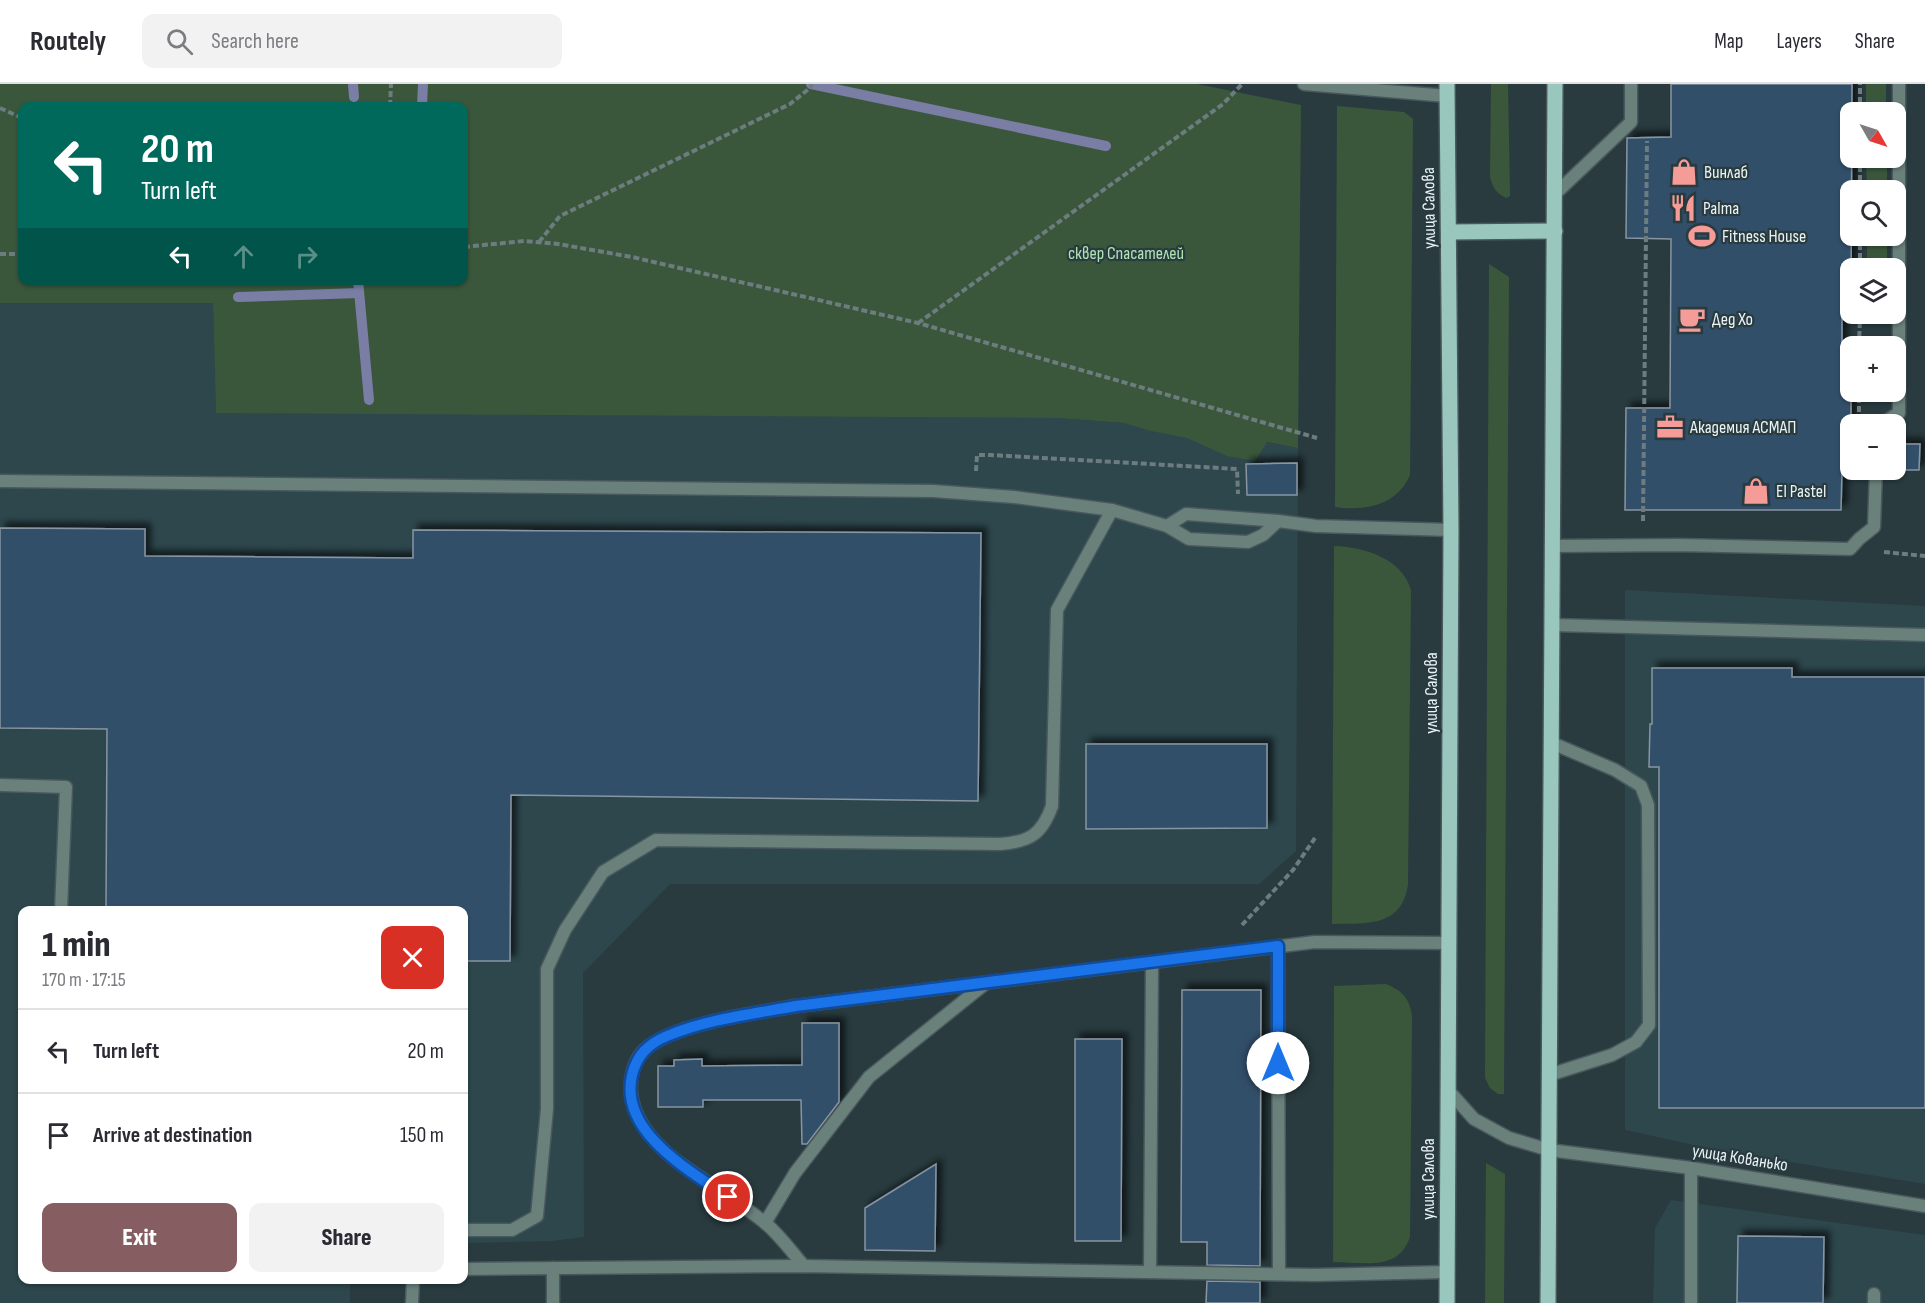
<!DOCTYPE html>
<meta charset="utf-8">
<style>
:root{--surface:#fff;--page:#f2f2f3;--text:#2b2b33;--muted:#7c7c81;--line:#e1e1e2;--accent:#865d60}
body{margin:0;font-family:"Sofia Sans Condensed",sans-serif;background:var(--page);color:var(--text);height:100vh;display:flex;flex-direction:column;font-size:22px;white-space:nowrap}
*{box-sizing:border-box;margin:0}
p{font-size:20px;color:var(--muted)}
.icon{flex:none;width:33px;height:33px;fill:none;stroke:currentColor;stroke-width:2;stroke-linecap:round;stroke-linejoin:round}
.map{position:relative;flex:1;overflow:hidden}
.sheet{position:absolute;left:18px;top:822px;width:450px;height:378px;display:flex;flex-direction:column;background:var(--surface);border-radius:12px;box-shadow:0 2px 4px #0004}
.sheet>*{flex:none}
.guide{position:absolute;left:18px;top:18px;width:450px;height:183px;border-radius:12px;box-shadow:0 2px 4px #0004;background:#00695c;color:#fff;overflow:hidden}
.needle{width:39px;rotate:129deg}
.tools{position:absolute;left:1840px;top:18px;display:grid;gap:12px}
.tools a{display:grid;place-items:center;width:66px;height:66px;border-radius:12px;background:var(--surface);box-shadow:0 2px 4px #0004;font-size:30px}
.pin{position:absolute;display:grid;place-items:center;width:51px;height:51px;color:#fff;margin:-26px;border:3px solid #fff;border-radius:50%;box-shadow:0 2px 6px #0007}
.me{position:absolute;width:66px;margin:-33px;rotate:0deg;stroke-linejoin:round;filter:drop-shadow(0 0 4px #0008)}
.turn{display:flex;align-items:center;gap:21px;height:126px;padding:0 24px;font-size:27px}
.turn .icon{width:78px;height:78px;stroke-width:2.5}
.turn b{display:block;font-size:42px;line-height:51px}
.lanes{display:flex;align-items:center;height:57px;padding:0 24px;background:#0003;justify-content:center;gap:30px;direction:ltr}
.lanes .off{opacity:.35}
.round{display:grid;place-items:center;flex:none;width:63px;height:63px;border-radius:12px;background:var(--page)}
.summary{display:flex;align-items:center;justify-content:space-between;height:102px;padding:0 24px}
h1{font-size:36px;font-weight:800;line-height:45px}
.action{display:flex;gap:12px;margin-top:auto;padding:12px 24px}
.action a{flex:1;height:69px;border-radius:12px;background:var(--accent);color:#fff;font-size:24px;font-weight:800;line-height:69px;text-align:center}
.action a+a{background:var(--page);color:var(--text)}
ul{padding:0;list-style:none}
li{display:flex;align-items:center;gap:18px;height:84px;padding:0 24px;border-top:2px solid var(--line)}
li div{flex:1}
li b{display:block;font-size:22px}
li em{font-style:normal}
header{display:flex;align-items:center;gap:36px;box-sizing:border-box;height:84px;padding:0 30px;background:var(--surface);border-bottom:2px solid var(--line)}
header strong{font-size:28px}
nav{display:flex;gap:33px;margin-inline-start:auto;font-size:21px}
.search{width:420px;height:54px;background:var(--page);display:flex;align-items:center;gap:15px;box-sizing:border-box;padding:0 21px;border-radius:12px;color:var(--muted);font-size:22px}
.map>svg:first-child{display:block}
</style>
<header>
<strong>Routely</strong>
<div class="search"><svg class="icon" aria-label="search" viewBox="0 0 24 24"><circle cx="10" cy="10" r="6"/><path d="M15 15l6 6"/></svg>Search here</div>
<nav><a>Map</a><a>Layers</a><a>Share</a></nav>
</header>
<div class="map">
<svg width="1925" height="1219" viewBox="0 0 1925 1219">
<defs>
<filter id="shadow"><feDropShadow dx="5.5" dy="-5.5" stdDeviation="3" flood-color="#0009"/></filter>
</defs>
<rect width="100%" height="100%" fill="#293b3f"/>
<g fill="#2d474d">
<path d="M0,219H213L216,328L1058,334L1189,344L1298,364L1296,767L1259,800H670L583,889L584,1153L552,1157L464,1159V826H22V1196H350V1219H0Z"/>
<path d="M1625,506L1925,522V1100L1722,1067L1625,1046Z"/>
<path d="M1671,1116L1925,1151V1219H1653L1655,1144Z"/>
</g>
<g fill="#3a573c" fill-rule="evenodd">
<path d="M0,0H1197L1301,21L1298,364L1267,358L1255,377L1227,372L1187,354L1151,347L1124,339L1058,334L216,329L213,219H0ZM22,22H464V196H22Z"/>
<path d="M1491,0H1508L1510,112L1506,114C1496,109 1493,104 1490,93Z"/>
<rect x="1866" y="0" width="20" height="28"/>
<path d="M1337,22L1404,28L1413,35L1410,391C1396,422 1366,427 1335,423Z"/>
<path d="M1866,74H1887V106H1867Z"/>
<rect x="1867" y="152" width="20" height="29"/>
<path d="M1489,180L1509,193L1504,1010H1498L1490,1004L1485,994Z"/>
<path d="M1334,462C1364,463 1402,474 1411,506L1408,800C1402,844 1366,839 1332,840Z"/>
<path d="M1386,900C1402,906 1410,915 1412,932L1410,1153C1398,1188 1364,1178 1333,1178L1334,902Z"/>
<path d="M1486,1079L1505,1090L1504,1219H1485Z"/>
</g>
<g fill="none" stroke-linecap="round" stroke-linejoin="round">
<g stroke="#7a7da4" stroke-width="10">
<path d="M353,0L354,13"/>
<path d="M811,0L1106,62"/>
<path d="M422,22L423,0"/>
<path d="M358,196L369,316"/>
<path d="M238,213L359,209"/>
</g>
</g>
<g fill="#314f6b" stroke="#8895a2" stroke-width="1.5" filter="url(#shadow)">
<path d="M1671,0H1852L1851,208L1842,209V270L1851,271V386H1868H1842L1841,426H1625L1626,324H1670L1671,155L1626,154L1627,54L1671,53Z"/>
<path d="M1896,360H1920L1919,386H1884H1896Z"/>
<path d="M1297,379V411H1247L1246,380Z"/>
<path d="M0,444L145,445V472L413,474V446L981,449L978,717L511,711L510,877H464V826H106L107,645L0,644Z"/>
<path d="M1652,584H1792V593H1925V1024H1659V683H1649L1650,640H1652Z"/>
<path d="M1086,660H1267V744L1086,745Z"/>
<path d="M1182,906H1261L1260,1182L1207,1181V1158H1181Z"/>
<path d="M802,939H839V1018L807,1060H802L801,1016H703V1023H658V982H674V976L702,975V982L802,981Z"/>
<path d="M1075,955H1122L1121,1157H1075Z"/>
<path d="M936,1080L935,1167L865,1166V1124Z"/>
<path d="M1738,1152L1824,1153L1823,1219H1737Z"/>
<path d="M1207,1197L1260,1198V1219H1206Z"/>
</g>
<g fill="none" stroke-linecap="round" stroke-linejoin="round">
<defs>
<g id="lane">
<path d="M1304,0L1447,12"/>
<path d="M1555,110L1631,38V0"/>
<path d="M1881,340L1899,329V0"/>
<path d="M0,397L933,407L1014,413L1112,426L1167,442L1189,455L1248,458L1263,451L1278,437"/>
<path d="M1167,442L1186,430L1278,437L1316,442L1451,446"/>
<path d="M1553,462L1678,461L1850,465L1859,455L1874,443L1876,386"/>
<path d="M1553,541L1925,551"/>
<path d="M0,701L66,703L61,826"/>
<path d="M1278,862L1279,1190"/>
<path d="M1549,991L1612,971L1636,958L1649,941L1648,721L1641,702L1615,686L1552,659"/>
<path d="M765,1139L795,1089L869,993L986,899"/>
<path d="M464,1146H512L537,1132L547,1025V885L565,846L603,788L656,756L1000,760C1030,758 1042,750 1052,722L1057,526L1112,426"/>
<path d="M804,1182C791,1167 779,1150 764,1138C735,1115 703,1097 674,1075C653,1058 633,1036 631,1008C630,992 634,974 648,963C678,939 757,929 796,922L1315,858L1449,859"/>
<path d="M464,1185L804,1182L1315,1191L1447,1188"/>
<path d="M1150,1188L1152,878"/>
<path d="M412,1219L413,1196"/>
<path d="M553,1219V1184"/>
<path d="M1691,1219V1084"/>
<path d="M1874,1219V1210"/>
</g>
<path id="street" d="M1448,1006L1474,1035L1509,1054L1549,1066L1691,1084L1925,1122"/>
<g id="primary">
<path d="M1447,0L1451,446L1447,1219"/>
<path d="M1449,148L1555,147"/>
<path d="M1548,1219L1555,0"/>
</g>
</defs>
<use href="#lane" stroke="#48585c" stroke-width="15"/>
<use href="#street" stroke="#48585c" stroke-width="15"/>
<use href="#primary" stroke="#48585c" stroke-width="18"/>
<g stroke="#6c7c7f" stroke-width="4" stroke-dasharray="6 3" stroke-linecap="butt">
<path d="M390,22L391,0"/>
<path d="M0,24L22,34"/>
<path d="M1860,28V0"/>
<path d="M1851,104H1860"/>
<path d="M1860,106V74"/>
<path d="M539,158L560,132L790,20L810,4L812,0"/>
<path d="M464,163L524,157L558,160L632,173L918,239L1317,354"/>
<path d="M0,170H22"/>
<path d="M1860,184V152"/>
<path d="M918,239L1223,20L1242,0"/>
<path d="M1859,262L1860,230"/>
<path d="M1859,328V308"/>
<path d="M1850,373H1851"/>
<path d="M976,387L977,371H991L1237,385L1238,410"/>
<path d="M1643,437L1647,57"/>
<path d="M1884,468L1925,472"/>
<path d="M1242,841L1293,786L1315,754"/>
</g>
<use href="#lane" stroke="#6a807b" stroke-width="12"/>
<use href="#street" stroke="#6a807b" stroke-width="12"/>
<use href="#primary" stroke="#99c7be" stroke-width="15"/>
</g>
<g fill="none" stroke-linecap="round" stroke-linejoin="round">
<defs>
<path id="route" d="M728,1113C689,1086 619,1048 632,991C637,971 648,960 667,952C707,935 753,930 796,922L1278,862V979"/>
</defs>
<use href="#route" stroke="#114b97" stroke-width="15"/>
<use href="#route" stroke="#1a73e8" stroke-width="10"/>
</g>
<defs>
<symbol id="shop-bare" viewBox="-9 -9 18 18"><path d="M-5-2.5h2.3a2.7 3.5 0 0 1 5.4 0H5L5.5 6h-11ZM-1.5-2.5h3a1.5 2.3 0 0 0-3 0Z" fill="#f59b98" stroke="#293b3f" stroke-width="2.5" paint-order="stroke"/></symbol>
<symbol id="restaurant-bare" viewBox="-9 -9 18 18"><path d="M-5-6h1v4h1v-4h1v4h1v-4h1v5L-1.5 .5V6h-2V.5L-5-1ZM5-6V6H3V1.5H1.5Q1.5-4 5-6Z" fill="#f59b98" stroke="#293b3f" stroke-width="2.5" paint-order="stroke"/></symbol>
<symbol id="stadium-bare" viewBox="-9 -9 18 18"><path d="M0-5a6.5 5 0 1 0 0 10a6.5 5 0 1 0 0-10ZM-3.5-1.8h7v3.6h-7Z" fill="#f59b98" stroke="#293b3f" stroke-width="2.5" paint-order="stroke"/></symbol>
<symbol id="cafe-bare" viewBox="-9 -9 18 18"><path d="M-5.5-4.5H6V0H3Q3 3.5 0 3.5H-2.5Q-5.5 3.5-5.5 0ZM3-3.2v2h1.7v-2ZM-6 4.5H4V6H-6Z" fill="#f59b98" stroke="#293b3f" stroke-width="2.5" paint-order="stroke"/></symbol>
<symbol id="office-bare" viewBox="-9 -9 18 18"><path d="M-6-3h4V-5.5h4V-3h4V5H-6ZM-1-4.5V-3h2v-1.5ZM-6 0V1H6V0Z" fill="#f59b98" stroke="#293b3f" stroke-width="2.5" paint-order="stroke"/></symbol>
</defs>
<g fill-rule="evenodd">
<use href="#shop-bare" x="1665" y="69" width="38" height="38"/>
<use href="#restaurant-bare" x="1664" y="105" width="38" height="38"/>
<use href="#stadium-bare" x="1683" y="133" width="38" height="38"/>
<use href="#cafe-bare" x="1673" y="216" width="38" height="38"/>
<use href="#office-bare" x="1651" y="324" width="38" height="38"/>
<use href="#shop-bare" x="1737" y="388" width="38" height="38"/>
</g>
<g text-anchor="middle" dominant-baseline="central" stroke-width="4.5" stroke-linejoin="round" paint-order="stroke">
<g font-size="18" fill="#e9f3f6" stroke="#293b3f" text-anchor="start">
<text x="1704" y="88">Винлаб</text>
<text x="1703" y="124">Palma</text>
<text x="1722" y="152">Fitness House</text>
<text x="1712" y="235">Дед Хо</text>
<text x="1690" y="343">Академия АСМАП</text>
<text x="1776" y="407">El Pastel</text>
</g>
<g font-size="18" fill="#e9f3f6" stroke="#293b3f">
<text transform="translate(1429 124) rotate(-91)">улица Салова</text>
<text transform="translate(1431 609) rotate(-90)">улица Салова</text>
<text transform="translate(1740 1074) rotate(9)">улица Кованько</text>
<text transform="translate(1428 1095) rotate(-90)">улица Салова</text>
</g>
<g font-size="18" fill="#aee5b2" stroke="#293b3f">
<text x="1126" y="169">cквер Спасателей</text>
</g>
</g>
</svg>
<div class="tools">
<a><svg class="needle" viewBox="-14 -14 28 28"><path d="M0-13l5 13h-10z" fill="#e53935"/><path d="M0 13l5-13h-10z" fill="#7c7c81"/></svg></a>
<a><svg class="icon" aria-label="search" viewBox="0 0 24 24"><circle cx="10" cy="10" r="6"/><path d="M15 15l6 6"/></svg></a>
<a><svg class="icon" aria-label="layers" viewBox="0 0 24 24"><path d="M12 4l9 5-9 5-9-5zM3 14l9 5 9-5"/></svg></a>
<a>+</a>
<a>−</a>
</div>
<div class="pin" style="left:728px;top:1113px;background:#d93025"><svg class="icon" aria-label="arrive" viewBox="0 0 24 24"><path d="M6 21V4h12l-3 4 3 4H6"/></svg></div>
<svg class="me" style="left:1278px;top:979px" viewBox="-20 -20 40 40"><circle r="19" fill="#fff"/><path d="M0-13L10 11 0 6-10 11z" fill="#1a73e8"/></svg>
<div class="guide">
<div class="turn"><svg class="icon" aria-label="left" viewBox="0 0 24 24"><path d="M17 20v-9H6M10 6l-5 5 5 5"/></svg><div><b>20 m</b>Turn left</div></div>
<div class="lanes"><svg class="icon" aria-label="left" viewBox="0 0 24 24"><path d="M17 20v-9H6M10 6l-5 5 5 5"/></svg><svg class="icon off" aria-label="ahead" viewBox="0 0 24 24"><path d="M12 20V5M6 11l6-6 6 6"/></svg><svg class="icon off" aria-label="right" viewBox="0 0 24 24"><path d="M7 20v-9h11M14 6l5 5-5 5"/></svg></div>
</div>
<section class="sheet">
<div class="summary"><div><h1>1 min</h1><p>170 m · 17:15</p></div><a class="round" style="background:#d93025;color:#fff"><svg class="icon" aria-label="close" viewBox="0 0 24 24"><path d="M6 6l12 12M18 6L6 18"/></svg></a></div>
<ul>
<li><svg class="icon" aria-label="left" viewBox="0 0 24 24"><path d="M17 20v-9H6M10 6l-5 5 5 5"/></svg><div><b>Turn left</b></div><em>20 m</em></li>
<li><svg class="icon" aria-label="arrive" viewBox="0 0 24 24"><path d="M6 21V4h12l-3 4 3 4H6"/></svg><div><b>Arrive at destination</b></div><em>150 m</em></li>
</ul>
<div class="action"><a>Exit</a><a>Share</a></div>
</section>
</div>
